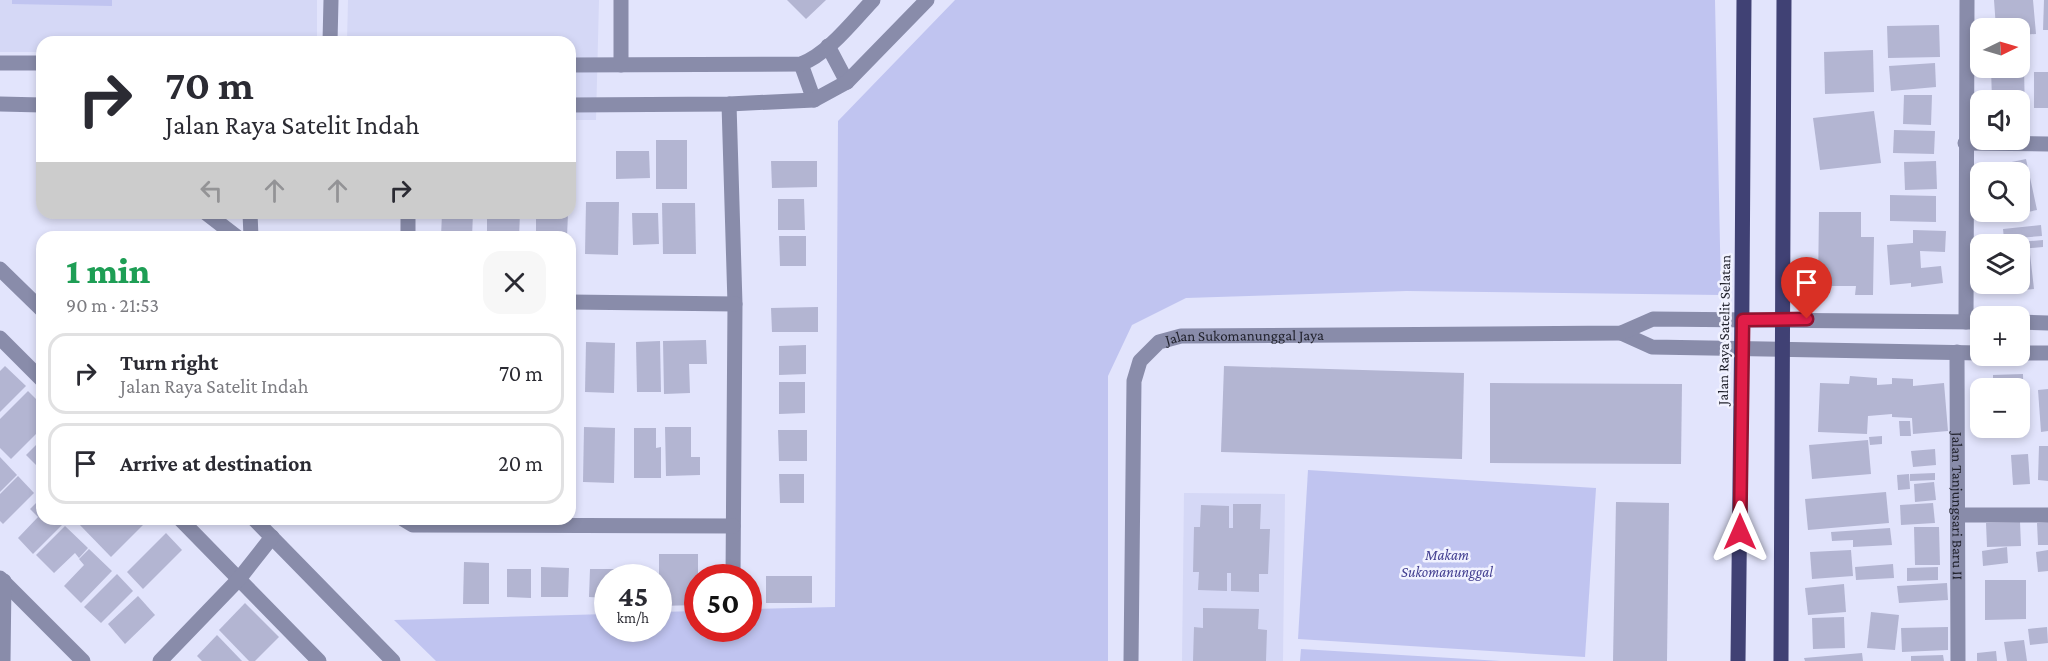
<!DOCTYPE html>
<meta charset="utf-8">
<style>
:root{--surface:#fff;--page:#f7f7f7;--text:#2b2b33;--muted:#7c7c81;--line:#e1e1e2}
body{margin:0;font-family:"Crimson Pro",serif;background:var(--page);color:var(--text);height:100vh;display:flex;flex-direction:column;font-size:22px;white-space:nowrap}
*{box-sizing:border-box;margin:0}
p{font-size:20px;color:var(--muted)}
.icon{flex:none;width:33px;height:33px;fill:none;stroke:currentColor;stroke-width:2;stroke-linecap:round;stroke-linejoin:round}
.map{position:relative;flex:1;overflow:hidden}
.panel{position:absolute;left:36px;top:231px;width:540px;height:294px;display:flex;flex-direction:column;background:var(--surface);border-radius:18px;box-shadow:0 3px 9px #0003}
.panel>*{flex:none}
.top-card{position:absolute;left:36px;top:36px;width:540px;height:183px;border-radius:18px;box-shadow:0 3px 9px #0003;background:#fff;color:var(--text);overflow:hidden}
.needle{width:39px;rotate:85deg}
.controls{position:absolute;left:1970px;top:18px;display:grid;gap:12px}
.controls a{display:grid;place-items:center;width:60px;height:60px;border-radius:12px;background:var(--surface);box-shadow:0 3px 9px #0003;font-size:30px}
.speed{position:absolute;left:594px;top:564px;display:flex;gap:12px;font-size:30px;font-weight:700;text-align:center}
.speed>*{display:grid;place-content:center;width:78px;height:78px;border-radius:50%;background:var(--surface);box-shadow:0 3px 9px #0003;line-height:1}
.speed small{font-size:15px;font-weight:400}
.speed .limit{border:9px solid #d22;background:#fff;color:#111}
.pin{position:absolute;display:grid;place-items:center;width:51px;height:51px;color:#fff;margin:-62px -26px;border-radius:50% 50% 50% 0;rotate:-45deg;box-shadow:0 0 6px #0007}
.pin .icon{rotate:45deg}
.me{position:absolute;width:66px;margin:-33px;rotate:0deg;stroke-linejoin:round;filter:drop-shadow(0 0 4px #0008)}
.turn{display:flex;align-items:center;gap:21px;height:126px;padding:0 30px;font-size:27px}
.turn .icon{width:78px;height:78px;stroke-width:2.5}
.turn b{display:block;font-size:42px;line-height:51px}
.lanes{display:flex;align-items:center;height:57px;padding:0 30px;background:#0003;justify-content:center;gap:30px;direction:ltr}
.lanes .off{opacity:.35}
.round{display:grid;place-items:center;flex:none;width:63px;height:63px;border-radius:18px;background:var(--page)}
.overview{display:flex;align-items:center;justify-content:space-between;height:102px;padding:0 30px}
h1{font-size:36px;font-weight:800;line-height:45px;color:#1e9e55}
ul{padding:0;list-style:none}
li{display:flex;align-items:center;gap:18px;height:81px;margin:0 12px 9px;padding:0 18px;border:3px solid var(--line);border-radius:18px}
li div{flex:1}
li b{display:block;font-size:22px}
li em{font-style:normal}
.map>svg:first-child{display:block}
</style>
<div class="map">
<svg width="2048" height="661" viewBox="0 0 2048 661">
<rect width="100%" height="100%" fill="#e2e4fc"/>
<g fill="#d5d8f6">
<path d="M0,0H317V42H42V52H0Z"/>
<path d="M348,0H599L596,120H570V42H347Z"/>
<path d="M1184,493L1285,494L1283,661H1182Z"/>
</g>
<g fill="#c0c4f0">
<path d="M12,0H112V6L12,4Z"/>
<path d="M955,0H1715L1721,295L1407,291L1186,298L1132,325L1108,376V661H436L394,620L607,614L608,628H658L659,612L697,611L698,628H748L749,609L835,607L838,121Z"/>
<path d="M1308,470L1596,488L1585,657L1298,639Z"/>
<path d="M1301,649L1501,661H1300Z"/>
</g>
<g fill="#b3b5d2">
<path d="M787,0H826L806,19Z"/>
<path d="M1994,0H2033L2036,34L2019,35V28H1996Z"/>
<path d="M2044,0H2048V30H2043Z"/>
<path d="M1939,25L1940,57L1888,58L1887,26Z"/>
<path d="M1873,50L1874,92L1825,94L1824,52Z"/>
<path d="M1935,63L1936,87L1891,91L1889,66Z"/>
<path d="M2019,67H2024L2025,117H2019V100H1992L1991,68Z"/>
<rect x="2034" y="72" width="14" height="36"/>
<path d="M1904,95H1932L1931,125L1903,124Z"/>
<path d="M1874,111L1881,163L1820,170L1813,118Z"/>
<path d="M1894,130L1935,131L1934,154L1893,153Z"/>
<rect x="656" y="140" width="31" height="49"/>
<path d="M616,151H649L650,178L616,179Z"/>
<path d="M2026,159L2037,210L1999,218L1998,212H2019V172H1989L1988,167Z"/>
<path d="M771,161H817V187L772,188Z"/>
<path d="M1936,161L1937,189L1905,190L1904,162Z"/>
<path d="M1890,195L1936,196V222L1890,221Z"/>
<path d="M778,199H804L805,230H778Z"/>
<path d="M586,202H619L618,255L585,254Z"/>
<path d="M662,203H695L696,254H663Z"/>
<path d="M1819,212H1861V237H1874L1873,295H1855L1856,286H1818Z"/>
<path d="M335,213H361V219L335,218Z"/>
<path d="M442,213H473L472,237H441Z"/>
<path d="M487,213H520L519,237H487Z"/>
<path d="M536,213H568L567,237H536Z"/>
<path d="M632,213H658L659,244L633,245Z"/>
<path d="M2041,225L2042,236L2004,239L2003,229Z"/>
<path d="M1913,230L1946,231L1945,252L1920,251L1921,268L1941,266L1943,283L1911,287V283L1890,285L1887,245L1913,243Z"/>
<path d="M779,236H806V266H780Z"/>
<path d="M2043,240V247L2019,249V244H2006V243Z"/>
<path d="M2030,254L2034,289L1995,293L1994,284H2019V255Z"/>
<path d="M818,307V332H772L771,308Z"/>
<path d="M706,340L707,364H689L690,393L664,394L663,341Z"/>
<path d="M660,341L661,392H637L636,342Z"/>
<path d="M586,342L615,343L614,393L585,392Z"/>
<path d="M806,345V374L779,375V346Z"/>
<path d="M5,366L26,386L0,412V371Z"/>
<path d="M1224,366L1464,373L1462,459L1221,452Z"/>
<path d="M2023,374L2024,427H2019V388H1993V375Z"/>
<path d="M1850,376L1877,378V385L1892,384V378L1913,379V386L1944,383L1948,431L1913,434L1912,418L1892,417V414L1868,416L1867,434L1818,432L1820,383L1849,384Z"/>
<path d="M779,382H805V413L779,414Z"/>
<path d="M1490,383L1682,384L1681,464L1490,463Z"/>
<path d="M2048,389V431L2041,432L2038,390Z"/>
<path d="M28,391L42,405V428L11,459L0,448V419Z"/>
<path d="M1899,421H1910L1911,436H1900Z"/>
<path d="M584,427L615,428L614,483L583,482Z"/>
<path d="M665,427H691V457H700V475L666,476Z"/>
<path d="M634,428H656V448L661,447V478H634Z"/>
<path d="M778,430H807V461H779Z"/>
<path d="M1882,436V444L1870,445L1869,437Z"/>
<path d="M42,439V471L26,455Z"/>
<path d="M1868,440L1871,474L1812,479L1809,445Z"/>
<path d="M2039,446H2048V481L2038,480Z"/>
<path d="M1935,449L1936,465L1913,467L1911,451Z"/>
<path d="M2028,454L2030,484L2013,485L2011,455Z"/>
<path d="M0,457L17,475L0,492Z"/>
<path d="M1935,473V480L1910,481V474Z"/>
<path d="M779,474H804V503H780Z"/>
<path d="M1909,474L1910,489L1898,490L1897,475Z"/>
<path d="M18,476L34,493L3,524L0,521V494Z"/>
<path d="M1934,482L1936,500L1915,502L1914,484Z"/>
<path d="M1886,492L1889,523L1808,530L1805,499Z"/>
<path d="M40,499L42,501V519H60L64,523L33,554L18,538L38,517L30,509Z"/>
<path d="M1616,502L1669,503L1667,661H1613Z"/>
<path d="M1933,503L1935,523L1901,525L1900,505Z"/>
<path d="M1233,504H1261L1260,529H1270L1268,574H1259V592L1231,591V573H1227V591L1198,590L1199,572H1193L1194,527H1200L1201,505L1229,506V528H1233Z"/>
<path d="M81,519H149L111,557L78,523Z"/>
<path d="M2020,522L2021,546L1987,547L1986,523Z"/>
<path d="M2048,522V545H2038L2037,523Z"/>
<path d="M65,526L88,548L79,558L75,553L54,573L36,555Z"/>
<path d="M1914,527H1939L1940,565H1915Z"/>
<path d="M1890,528L1892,545L1853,547V540L1832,541L1831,532Z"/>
<path d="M166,533L182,550L143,589L127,572Z"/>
<path d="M2007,547L2008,563L1983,566L1982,551Z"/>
<path d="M89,549L112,571L81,603L64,586L84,565L79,559Z"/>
<path d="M1851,550L1853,576L1812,579L1810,552Z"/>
<path d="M2048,550V571L2038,572L2036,552Z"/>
<path d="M659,554H698V605L659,606Z"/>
<path d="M464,562L489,563V604H463Z"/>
<path d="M1893,564L1894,578L1856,580L1855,567Z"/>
<path d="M541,567L569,568L568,597H541Z"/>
<path d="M1938,567V580L1907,581V568Z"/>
<path d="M507,569H531V598L507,597Z"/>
<path d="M590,569H616V578H608V598L589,597Z"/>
<path d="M117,574L133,591L101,623L84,607Z"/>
<rect x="766" y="576" width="46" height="27"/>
<path d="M1985,580H2026V619L1985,620Z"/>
<path d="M1947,583L1948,600L1899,603L1897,586Z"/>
<path d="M1844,584L1846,612L1808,615L1805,588Z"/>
<path d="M138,596L155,615L125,644L108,624Z"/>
<path d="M245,603L279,637L255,661H249L219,630Z"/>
<path d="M1203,608L1259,609L1258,629L1267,630L1266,661H1193L1194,627L1203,628Z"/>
<path d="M1871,612L1899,615L1895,650L1867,648Z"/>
<path d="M1844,617L1845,648L1813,649L1812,618Z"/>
<path d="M1948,627V650L1902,652L1901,628Z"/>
<path d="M2047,627L2048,643L2030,645L2028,629Z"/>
<path d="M217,635L242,661H202L197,656Z"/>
<path d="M2024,640L2027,661H2007L2004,642Z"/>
<path d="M1996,651L1997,661H1977V653Z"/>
<path d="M1862,653L1863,661H1805L1804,658Z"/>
<path d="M1943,655L1944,661H1911V656Z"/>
</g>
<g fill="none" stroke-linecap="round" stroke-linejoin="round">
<g stroke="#898caa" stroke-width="15">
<path d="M330,42L331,0"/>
<path d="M828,46L847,82"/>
<path d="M0,63H42"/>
<path d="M801,64L814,100"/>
<path d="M570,65L801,64C828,54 853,21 873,0"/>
<path d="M621,65V0"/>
<path d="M0,104L42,105"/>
<path d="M729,104L735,304L733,578"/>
<path d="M570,105L729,104L814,100L847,82L927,0"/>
<path d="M1965,143L2048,144"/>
<path d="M206,213L237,237"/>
<path d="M250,213L251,237"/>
<path d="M408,213V237"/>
<path d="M0,269L42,310"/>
<path d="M570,302L735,304"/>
<path d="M1966,322L1967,0"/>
<path d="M2019,322L2048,323"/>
<path d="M1621,333L1652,347L1980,353"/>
<path d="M0,338L42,380"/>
<path id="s1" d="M1957,352L1958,661"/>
<path d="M2019,353H2048"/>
<path d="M1958,515H2048"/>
<path d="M180,519L319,661"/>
<path d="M254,519L393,661"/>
<path d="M403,519L413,525L733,526"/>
<path d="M0,578L83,661"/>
<path d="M3,661L4,581"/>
<path d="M160,661L239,579L272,537"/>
<path id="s2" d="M1131,661L1134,381L1140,361L1159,342L1181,336L1621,333L1653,319L1980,322"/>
</g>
<g stroke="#404174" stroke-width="15">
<path d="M1738,661C1741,441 1743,220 1744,0"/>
<path d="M1781,661L1784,0"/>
</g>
</g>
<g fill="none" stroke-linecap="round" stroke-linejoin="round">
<defs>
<path id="route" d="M1740,532L1743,320L1807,319"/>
</defs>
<use href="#route" stroke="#92132f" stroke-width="15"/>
<use href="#route" stroke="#e11d48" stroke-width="10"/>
</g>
<g text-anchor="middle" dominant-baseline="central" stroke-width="5" stroke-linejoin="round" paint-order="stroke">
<g font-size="15" fill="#21222d" stroke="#f1f2ff">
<text transform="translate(1724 330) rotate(-89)">Jalan Raya Satelit Selatan</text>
<text stroke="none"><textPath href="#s2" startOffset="414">Jalan Sukomanunggal Jaya</textPath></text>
<text stroke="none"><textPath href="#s1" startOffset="154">Jalan Tanjungsari Baru II</textPath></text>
</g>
<g font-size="15" font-style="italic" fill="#444091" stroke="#f1f2ff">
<text x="1447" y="555">Makam<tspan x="1447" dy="17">Sukomanunggal</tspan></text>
</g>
</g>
</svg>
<div class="controls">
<a><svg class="needle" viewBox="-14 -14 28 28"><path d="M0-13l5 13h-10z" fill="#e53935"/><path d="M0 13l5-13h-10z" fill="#7c7c81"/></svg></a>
<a><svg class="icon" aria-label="sound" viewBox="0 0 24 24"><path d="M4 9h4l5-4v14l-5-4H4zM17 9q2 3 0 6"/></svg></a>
<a><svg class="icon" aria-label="search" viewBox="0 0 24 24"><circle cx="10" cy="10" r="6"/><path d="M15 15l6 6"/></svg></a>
<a><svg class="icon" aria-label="layers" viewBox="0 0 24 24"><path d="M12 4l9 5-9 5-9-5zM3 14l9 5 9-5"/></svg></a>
<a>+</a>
<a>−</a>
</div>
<div class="speed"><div>45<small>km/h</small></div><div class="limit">50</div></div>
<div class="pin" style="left:1807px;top:319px;background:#d93025"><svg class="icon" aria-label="arrive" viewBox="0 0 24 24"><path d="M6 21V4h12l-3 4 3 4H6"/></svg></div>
<svg class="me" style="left:1740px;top:532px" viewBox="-20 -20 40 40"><path d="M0-17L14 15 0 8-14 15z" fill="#e11d48" stroke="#fff" stroke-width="4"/></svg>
<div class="top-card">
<div class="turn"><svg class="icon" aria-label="right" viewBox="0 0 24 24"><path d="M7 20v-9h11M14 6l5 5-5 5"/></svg><div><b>70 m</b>Jalan Raya Satelit Indah</div></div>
<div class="lanes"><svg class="icon off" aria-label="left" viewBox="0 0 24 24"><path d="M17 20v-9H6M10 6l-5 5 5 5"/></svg><svg class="icon off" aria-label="ahead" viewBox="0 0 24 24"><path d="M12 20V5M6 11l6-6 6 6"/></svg><svg class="icon off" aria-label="ahead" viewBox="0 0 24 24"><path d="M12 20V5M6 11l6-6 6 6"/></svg><svg class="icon" aria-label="right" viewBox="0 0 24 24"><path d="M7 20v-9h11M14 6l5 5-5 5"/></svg></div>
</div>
<section class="panel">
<div class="overview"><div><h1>1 min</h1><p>90 m · 21:53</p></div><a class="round"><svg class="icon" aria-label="close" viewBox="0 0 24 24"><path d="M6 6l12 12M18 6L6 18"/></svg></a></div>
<ul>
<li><svg class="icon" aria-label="right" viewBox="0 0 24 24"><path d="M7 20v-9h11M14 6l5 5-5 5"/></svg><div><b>Turn right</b><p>Jalan Raya Satelit Indah</p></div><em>70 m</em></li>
<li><svg class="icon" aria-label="arrive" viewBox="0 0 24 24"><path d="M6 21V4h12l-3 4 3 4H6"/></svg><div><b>Arrive at destination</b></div><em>20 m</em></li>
</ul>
</section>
</div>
